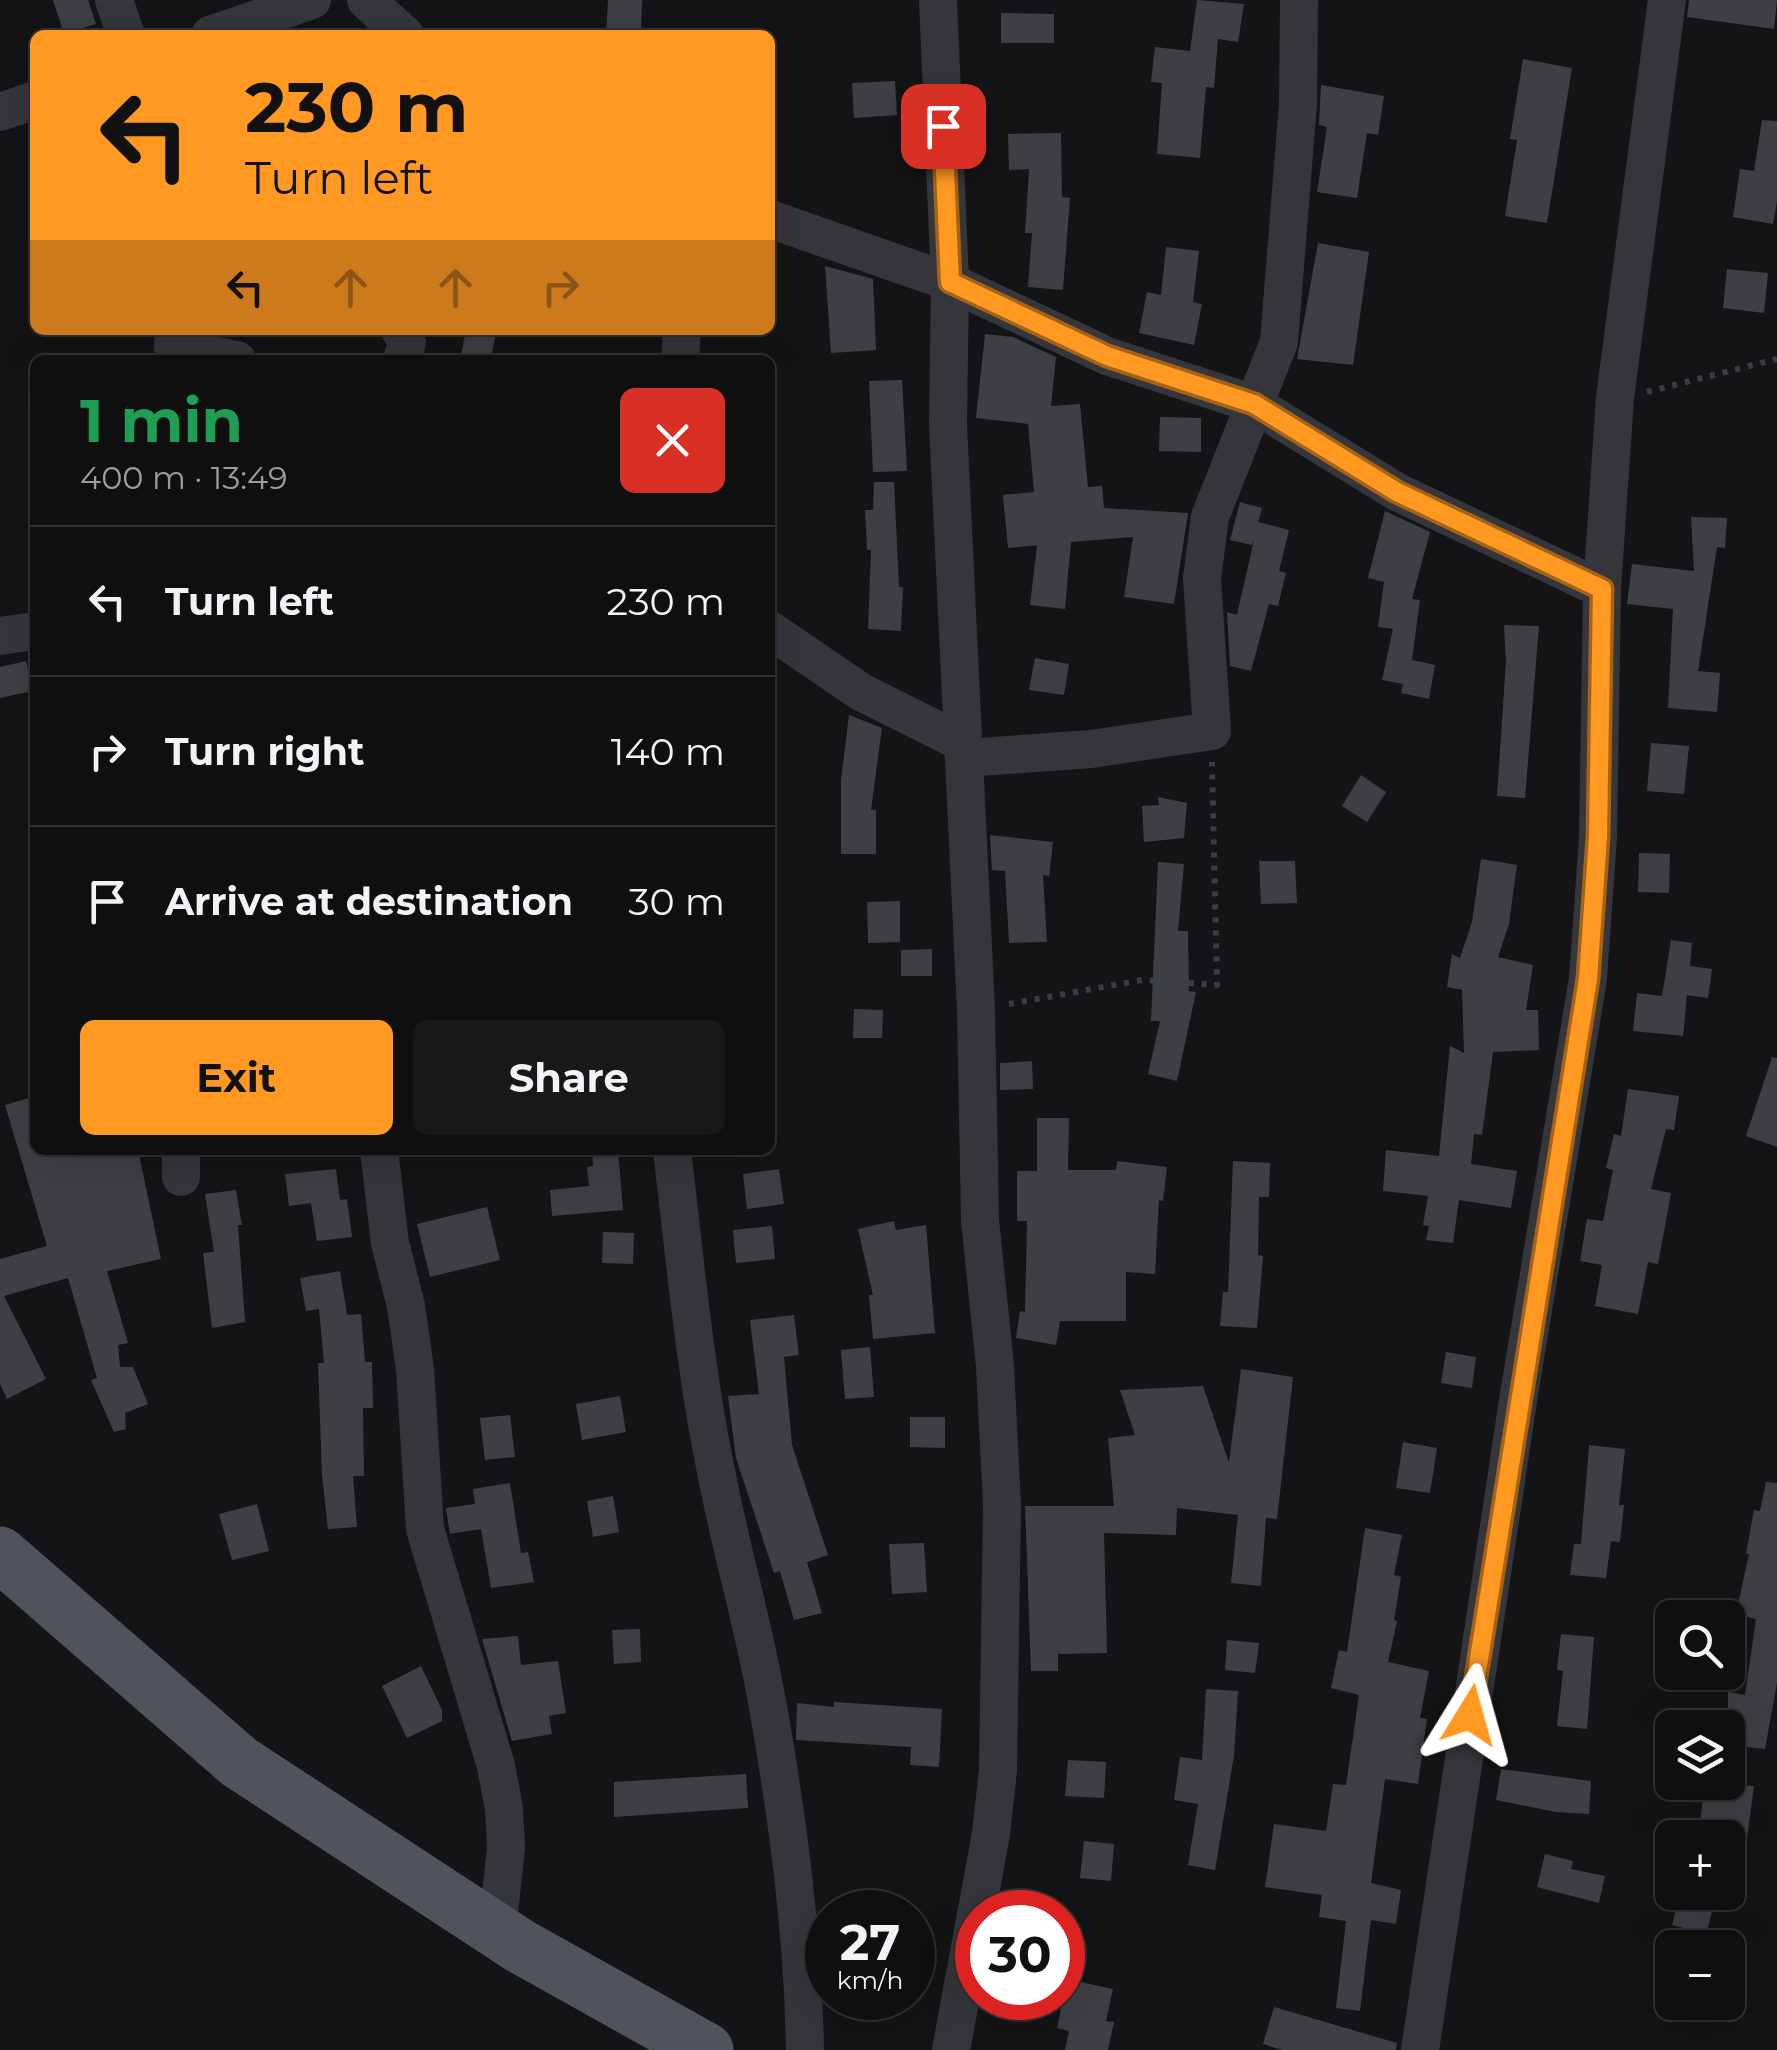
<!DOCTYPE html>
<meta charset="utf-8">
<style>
:root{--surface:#0f0f10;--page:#181819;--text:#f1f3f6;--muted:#9b9c9f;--line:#2f2f30;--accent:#f92}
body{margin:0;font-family:Montserrat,sans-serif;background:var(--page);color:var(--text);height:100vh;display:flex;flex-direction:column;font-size:38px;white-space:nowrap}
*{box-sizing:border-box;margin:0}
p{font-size:32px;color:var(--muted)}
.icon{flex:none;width:55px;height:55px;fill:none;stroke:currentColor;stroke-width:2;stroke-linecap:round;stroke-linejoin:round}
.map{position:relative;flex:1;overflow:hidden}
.drawer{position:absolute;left:30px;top:355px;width:745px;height:800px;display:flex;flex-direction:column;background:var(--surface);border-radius:15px;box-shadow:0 10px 40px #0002,0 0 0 2px var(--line)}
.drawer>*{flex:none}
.guide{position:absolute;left:30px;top:30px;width:745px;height:305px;border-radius:15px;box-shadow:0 10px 40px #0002,0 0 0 2px var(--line);background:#f92;color:#111;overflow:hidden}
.controls{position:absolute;left:1655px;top:1600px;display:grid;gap:20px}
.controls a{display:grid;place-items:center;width:90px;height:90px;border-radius:15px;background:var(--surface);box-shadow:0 10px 40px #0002,0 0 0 2px var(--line);font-size:50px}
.speed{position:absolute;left:805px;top:1890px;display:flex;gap:20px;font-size:50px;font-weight:700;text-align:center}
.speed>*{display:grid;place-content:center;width:130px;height:130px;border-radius:50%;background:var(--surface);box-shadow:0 10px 40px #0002,0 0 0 2px var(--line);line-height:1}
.speed small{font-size:25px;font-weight:400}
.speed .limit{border:15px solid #d22;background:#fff;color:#111}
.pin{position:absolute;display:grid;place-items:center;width:85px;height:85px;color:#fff;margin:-42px;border-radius:20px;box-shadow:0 5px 15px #0006}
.me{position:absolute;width:110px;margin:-55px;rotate:8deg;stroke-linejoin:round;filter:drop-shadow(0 0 8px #0008)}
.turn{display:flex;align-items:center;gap:35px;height:210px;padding:0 50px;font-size:45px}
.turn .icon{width:130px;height:130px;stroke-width:2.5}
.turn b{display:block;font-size:70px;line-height:85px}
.lanes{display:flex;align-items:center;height:95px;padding:0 50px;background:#0003;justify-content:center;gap:50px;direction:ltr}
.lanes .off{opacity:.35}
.round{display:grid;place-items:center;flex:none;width:105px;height:105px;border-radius:15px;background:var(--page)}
.head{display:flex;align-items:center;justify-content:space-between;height:170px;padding:0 50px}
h1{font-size:60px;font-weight:700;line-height:75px;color:#1e9e55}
.primary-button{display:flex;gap:20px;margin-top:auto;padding:20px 50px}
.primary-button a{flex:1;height:115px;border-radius:15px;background:var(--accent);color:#111;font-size:40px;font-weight:700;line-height:115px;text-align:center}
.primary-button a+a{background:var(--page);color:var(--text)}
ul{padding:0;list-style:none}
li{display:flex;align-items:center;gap:30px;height:150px;padding:0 50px;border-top:2px solid var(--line)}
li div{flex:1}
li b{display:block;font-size:38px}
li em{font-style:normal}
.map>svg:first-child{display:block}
</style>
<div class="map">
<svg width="1777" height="2050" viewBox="0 0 1777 2050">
<rect width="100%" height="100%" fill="#141416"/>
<g fill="#3e3f44">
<path d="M53,0H88L96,24L64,34Z"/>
<path d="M608,0H642L641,35H606Z"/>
<path d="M1197,0L1244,4L1238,42L1218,39L1214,88L1206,87L1200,158L1157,154L1162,83L1151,82L1155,47L1190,51Z"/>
<path d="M1689,0H1777L1774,29L1687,17Z"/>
<path d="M1001,13L1054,14V43H1001Z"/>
<path d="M1523,59L1572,68L1547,223L1505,216L1517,140L1510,139Z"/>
<path d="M895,81L897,115L854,118L852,83Z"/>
<path d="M1321,85L1384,96L1378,135L1367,133L1357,198L1317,192L1327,127L1319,125Z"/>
<path d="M1762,120L1777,121V201L1773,224L1733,217L1740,169L1754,171Z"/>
<path d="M1061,133L1062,197L1070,198L1063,290L1028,287L1032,233H1025L1029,169L1009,170L1008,134Z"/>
<path d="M1318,243L1369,252L1353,365L1297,359Z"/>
<path d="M1166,247L1199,251L1193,302L1202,304L1194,345L1139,333L1147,292L1161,295Z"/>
<path d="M825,266L873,279L876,350L831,353Z"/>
<path d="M1727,269L1768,273L1764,313L1723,308Z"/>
<path d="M466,330H497L490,360H460Z"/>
<path d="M985,334L1013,337L1056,357L1051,406L1080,404L1088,487L1102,486L1104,508L1188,513L1174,604L1124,597L1133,537L1071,542L1065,609L1030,605L1037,545L1008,548L1003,495L1034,492L1028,424L976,418Z"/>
<path d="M902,380L907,471L873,472L869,381Z"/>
<path d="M1160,417L1201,418V452L1159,451Z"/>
<path d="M874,482H894L899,587H903L901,631L868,629L871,550H867L865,510H873Z"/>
<path d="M1240,502L1262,508L1258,522L1289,530L1279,571L1286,573L1278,606L1269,604L1251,671L1230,666L1227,612L1237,615L1254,540L1252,545L1230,540Z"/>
<path d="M1385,511L1430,532L1412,599L1420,600L1412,660L1435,665L1429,699L1401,693L1403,684L1382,680L1393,629L1378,627L1384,582L1368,578Z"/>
<path d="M1691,517L1727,518L1725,548L1717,547L1698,671L1720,673L1717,712L1668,708L1673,609L1627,604L1632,564L1694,571Z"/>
<path d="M1504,625L1539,626L1525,798L1497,796L1506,661Z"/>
<path d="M1035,658L1069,664L1064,695L1029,690Z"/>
<path d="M26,661L33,691L0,698V667Z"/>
<path d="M849,715L882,728L871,810H876V854H841V780Z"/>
<path d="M1651,743L1689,746L1684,794L1647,791Z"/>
<path d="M1361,775L1386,792L1367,822L1342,806Z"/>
<path d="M1158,797L1187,803L1184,838L1144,842L1142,806L1159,805Z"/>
<path d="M990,835L1053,842L1049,876L1043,875L1047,942L1009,943L1005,871L992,870Z"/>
<path d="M1639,853L1670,854L1669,893L1638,892Z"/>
<path d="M1481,859L1517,865L1509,924L1498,957L1533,965L1526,1010H1538L1539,1050L1493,1052L1482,1135L1474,1134L1471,1164L1517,1171L1511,1208L1459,1200L1453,1243L1426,1240L1429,1226L1423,1225L1428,1196L1383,1191L1386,1150L1439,1156L1450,1046L1464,1053L1462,990L1447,987L1452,954L1460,958L1472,922Z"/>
<path d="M1259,861H1295L1297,903L1261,904Z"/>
<path d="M1158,862L1184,864L1178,931H1188L1189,991L1196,992L1177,1081L1148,1074L1160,1021H1151Z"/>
<path d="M900,901V942L868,943L867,902Z"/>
<path d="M1671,940L1692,943L1690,966L1712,969L1708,998L1687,995L1683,1036L1633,1031L1637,993L1662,996Z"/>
<path d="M932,949V976H901V950Z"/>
<path d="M854,1009L883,1010L882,1038H853Z"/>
<path d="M1772,1057L1777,1058V1147L1746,1136Z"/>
<path d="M1032,1061L1033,1089L1000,1090V1063Z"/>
<path d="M1628,1089L1679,1096L1674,1130L1666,1129L1651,1189L1671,1193L1658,1264L1648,1262L1638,1314L1595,1306L1602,1265L1580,1261L1587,1219L1603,1221L1613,1170L1606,1168L1614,1134L1621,1136Z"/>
<path d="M35,1096V1150H138L161,1259L107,1271L128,1343L118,1345L120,1367H133L148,1404L125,1413L126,1429L114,1432L91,1380L97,1378L68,1278L4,1296L46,1379L7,1399L0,1384V1259L47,1246L5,1105Z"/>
<path d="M1037,1118H1069L1068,1170H1116L1117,1161L1167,1167L1163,1201L1159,1200L1155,1274L1126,1272V1321H1060L1056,1345L1016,1338L1020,1311L1025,1312L1027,1221H1017V1171H1037Z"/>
<path d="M592,1150H618L623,1210L552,1216L550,1190L589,1186L587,1167L593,1166Z"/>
<path d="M1233,1161L1270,1163L1269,1197H1259L1258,1255L1263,1256L1257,1328L1220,1326L1223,1292H1228Z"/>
<path d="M336,1169L340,1200L347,1199L352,1237L317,1241L311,1203L289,1206L285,1174Z"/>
<path d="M779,1169L784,1204L747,1209L743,1174Z"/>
<path d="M236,1190L242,1225H238L245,1322L212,1328L203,1253L214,1252L205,1194Z"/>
<path d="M487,1207L500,1260L430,1277L417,1224Z"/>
<path d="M894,1221L896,1230L926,1225L935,1333L873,1339L869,1295H873L858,1229Z"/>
<path d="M772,1226L775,1259L736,1263L733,1230Z"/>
<path d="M603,1232L634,1233L633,1264L602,1263Z"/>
<path d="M340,1271L347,1315L361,1314L365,1362H372L373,1408H363L364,1476H353L357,1527L328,1529L322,1475L318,1363H324L319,1309L306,1311L300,1278Z"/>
<path d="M794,1315L799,1355L784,1357L792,1445L828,1555L807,1562L822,1613L794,1620L780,1571L774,1573L736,1458L728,1396L759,1394L750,1320Z"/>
<path d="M870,1347L874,1397L845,1399L841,1350Z"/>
<path d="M1446,1352L1476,1357L1472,1388L1441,1383Z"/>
<path d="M1241,1369L1293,1377L1277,1519L1266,1518L1261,1586L1231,1583L1238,1515L1177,1508L1176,1535L1104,1533L1107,1653L1058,1654V1671H1031L1025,1506H1114L1108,1438L1135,1435L1120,1390L1203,1386L1229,1463Z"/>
<path d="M620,1396L626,1432L582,1440L576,1404Z"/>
<path d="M510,1415L515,1457L485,1460L480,1418Z"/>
<path d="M910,1417H945V1448L910,1447Z"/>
<path d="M1403,1442L1437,1448L1430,1493L1396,1488Z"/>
<path d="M1589,1445L1625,1449L1619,1505H1624L1620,1542L1611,1541L1606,1578L1570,1575L1574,1544H1581Z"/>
<path d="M1766,1482L1777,1483V1683L1765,1749L1728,1745V1692L1745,1695L1756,1619L1736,1614L1749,1554H1746L1754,1510L1760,1511Z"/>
<path d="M510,1483L521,1553L528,1552L534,1582L491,1588L481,1529L450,1534L446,1508L475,1504L473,1489Z"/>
<path d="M613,1496L619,1532L593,1537L587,1501Z"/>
<path d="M257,1504L269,1551L232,1560L219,1514Z"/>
<path d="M1365,1528L1402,1535L1394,1575L1401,1577L1394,1620L1397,1621L1388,1662L1429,1671L1420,1718L1427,1719L1418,1784L1385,1779L1371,1883L1401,1890L1396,1924L1371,1920L1360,2011L1336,2008L1346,1921L1319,1917L1322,1895L1265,1887L1274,1824L1326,1831L1333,1784L1346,1785L1359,1695L1331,1688L1339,1650L1347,1652Z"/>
<path d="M924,1543L927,1592L892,1594L889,1544Z"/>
<path d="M640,1629L641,1662L614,1664L612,1630Z"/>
<path d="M1561,1634L1594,1637L1587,1729L1557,1726L1563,1671L1557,1670Z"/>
<path d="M518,1636L521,1665L558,1661L566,1713L549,1716L552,1734L512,1741L482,1639Z"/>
<path d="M1227,1640L1259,1643L1255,1673L1225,1670Z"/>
<path d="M421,1666L442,1710V1721L407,1738L382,1686Z"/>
<path d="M1206,1689L1238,1691L1234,1755L1215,1870L1188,1865L1198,1804L1174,1800L1180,1757L1202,1760Z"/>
<path d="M834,1702L942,1709L939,1767L910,1765L911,1747L796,1740L797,1703L834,1707Z"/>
<path d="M1068,1760L1106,1762L1104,1798L1065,1796Z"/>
<path d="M1501,1769L1591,1781L1589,1814L1556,1812L1496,1800Z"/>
<path d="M746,1774L748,1808L614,1817V1782Z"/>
<path d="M1705,1784L1754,1786L1747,1838H1698Z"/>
<path d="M1084,1841L1114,1844L1111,1881L1080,1878Z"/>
<path d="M1545,1854L1573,1861L1571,1869L1605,1876L1599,1903L1537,1887Z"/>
<path d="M1680,1895L1714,1904L1706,1934L1672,1925Z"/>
<path d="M1067,1979L1113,1989L1106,2021L1114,2022L1108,2050H1065L1069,2031L1057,2028Z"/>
<path d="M1274,2007L1397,2043L1396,2050H1282L1263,2044Z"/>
</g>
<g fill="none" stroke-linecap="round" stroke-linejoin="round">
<g stroke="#3a3d42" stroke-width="6" stroke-dasharray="5 8" stroke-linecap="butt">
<path d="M1647,392L1777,359"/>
<path d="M1009,1004L1142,980L1217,985L1212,762"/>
</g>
<g stroke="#34363b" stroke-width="38">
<path d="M114,0L126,35"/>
<path d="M366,0L405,35"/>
<path d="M938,0L950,282L948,424L976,1010L980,1220L995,1366L1002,1505L998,1770L991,1834L951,2050"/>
<path d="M210,35L312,0"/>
<path d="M0,112L35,100"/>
<path d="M770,219L950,282L1107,356L1254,404L1397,492L1602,589"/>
<path d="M174,330L173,347L237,360"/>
<path d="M400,330L407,342L402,360"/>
<path d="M680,360L682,330"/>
<path d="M770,630L861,692L963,743"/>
<path d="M0,636L35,631"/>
<path d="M965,758L1091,749L1212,731L1202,578L1210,517L1279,342L1298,103L1299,0"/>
<path d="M181,1150V1177"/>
<path d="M379,1150L390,1243L406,1306L415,1369L425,1529L496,1766L504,1809L506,1848L497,1931"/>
<path d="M672,1150C685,1260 695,1372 718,1481C732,1553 753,1624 766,1696C787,1813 803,1930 805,2050"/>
<path d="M1420,2050L1519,1394L1588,979L1598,837L1602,589L1615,398L1667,0"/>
</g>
<path stroke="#50545a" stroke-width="55" d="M0,1554L239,1762L520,1946L706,2050"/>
</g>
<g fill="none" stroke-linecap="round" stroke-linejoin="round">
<defs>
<path id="route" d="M943,126L950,282L1107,356L1254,404L1397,492L1602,589L1598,837L1588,979L1470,1715"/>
</defs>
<use href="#route" stroke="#a66316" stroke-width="25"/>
<use href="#route" stroke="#f92" stroke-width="18"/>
</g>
</svg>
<div class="controls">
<a><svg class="icon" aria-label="search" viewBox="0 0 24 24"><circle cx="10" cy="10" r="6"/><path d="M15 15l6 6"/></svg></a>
<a><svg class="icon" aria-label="layers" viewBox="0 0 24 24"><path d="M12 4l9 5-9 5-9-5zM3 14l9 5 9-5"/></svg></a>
<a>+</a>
<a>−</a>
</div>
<div class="speed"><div>27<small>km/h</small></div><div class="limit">30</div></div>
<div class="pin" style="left:943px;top:126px;background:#d93025"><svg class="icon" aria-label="arrive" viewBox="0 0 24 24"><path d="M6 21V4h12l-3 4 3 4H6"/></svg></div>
<svg class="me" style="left:1470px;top:1715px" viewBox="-20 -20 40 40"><path d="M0-17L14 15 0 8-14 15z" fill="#f92" stroke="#fff" stroke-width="4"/></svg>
<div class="guide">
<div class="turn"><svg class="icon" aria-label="left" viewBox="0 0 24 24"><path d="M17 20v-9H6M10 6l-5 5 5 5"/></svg><div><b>230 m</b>Turn left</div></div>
<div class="lanes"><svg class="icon" aria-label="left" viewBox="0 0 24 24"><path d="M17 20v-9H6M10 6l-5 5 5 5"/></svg><svg class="icon off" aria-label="ahead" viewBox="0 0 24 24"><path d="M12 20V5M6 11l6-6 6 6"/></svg><svg class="icon off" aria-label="ahead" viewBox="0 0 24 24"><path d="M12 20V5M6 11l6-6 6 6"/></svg><svg class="icon off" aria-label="right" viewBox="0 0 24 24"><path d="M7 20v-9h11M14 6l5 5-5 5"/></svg></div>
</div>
<section class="drawer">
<div class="head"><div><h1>1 min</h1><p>400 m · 13:49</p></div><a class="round" style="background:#d93025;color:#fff"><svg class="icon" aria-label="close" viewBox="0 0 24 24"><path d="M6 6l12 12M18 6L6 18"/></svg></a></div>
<ul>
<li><svg class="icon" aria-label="left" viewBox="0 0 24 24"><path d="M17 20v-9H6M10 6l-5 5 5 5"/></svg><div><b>Turn left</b></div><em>230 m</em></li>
<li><svg class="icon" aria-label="right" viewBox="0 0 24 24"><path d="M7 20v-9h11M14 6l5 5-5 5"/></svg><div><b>Turn right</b></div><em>140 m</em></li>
<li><svg class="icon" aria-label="arrive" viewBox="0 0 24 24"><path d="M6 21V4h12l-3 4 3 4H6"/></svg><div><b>Arrive at destination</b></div><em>30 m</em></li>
</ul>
<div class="primary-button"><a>Exit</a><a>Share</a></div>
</section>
</div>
